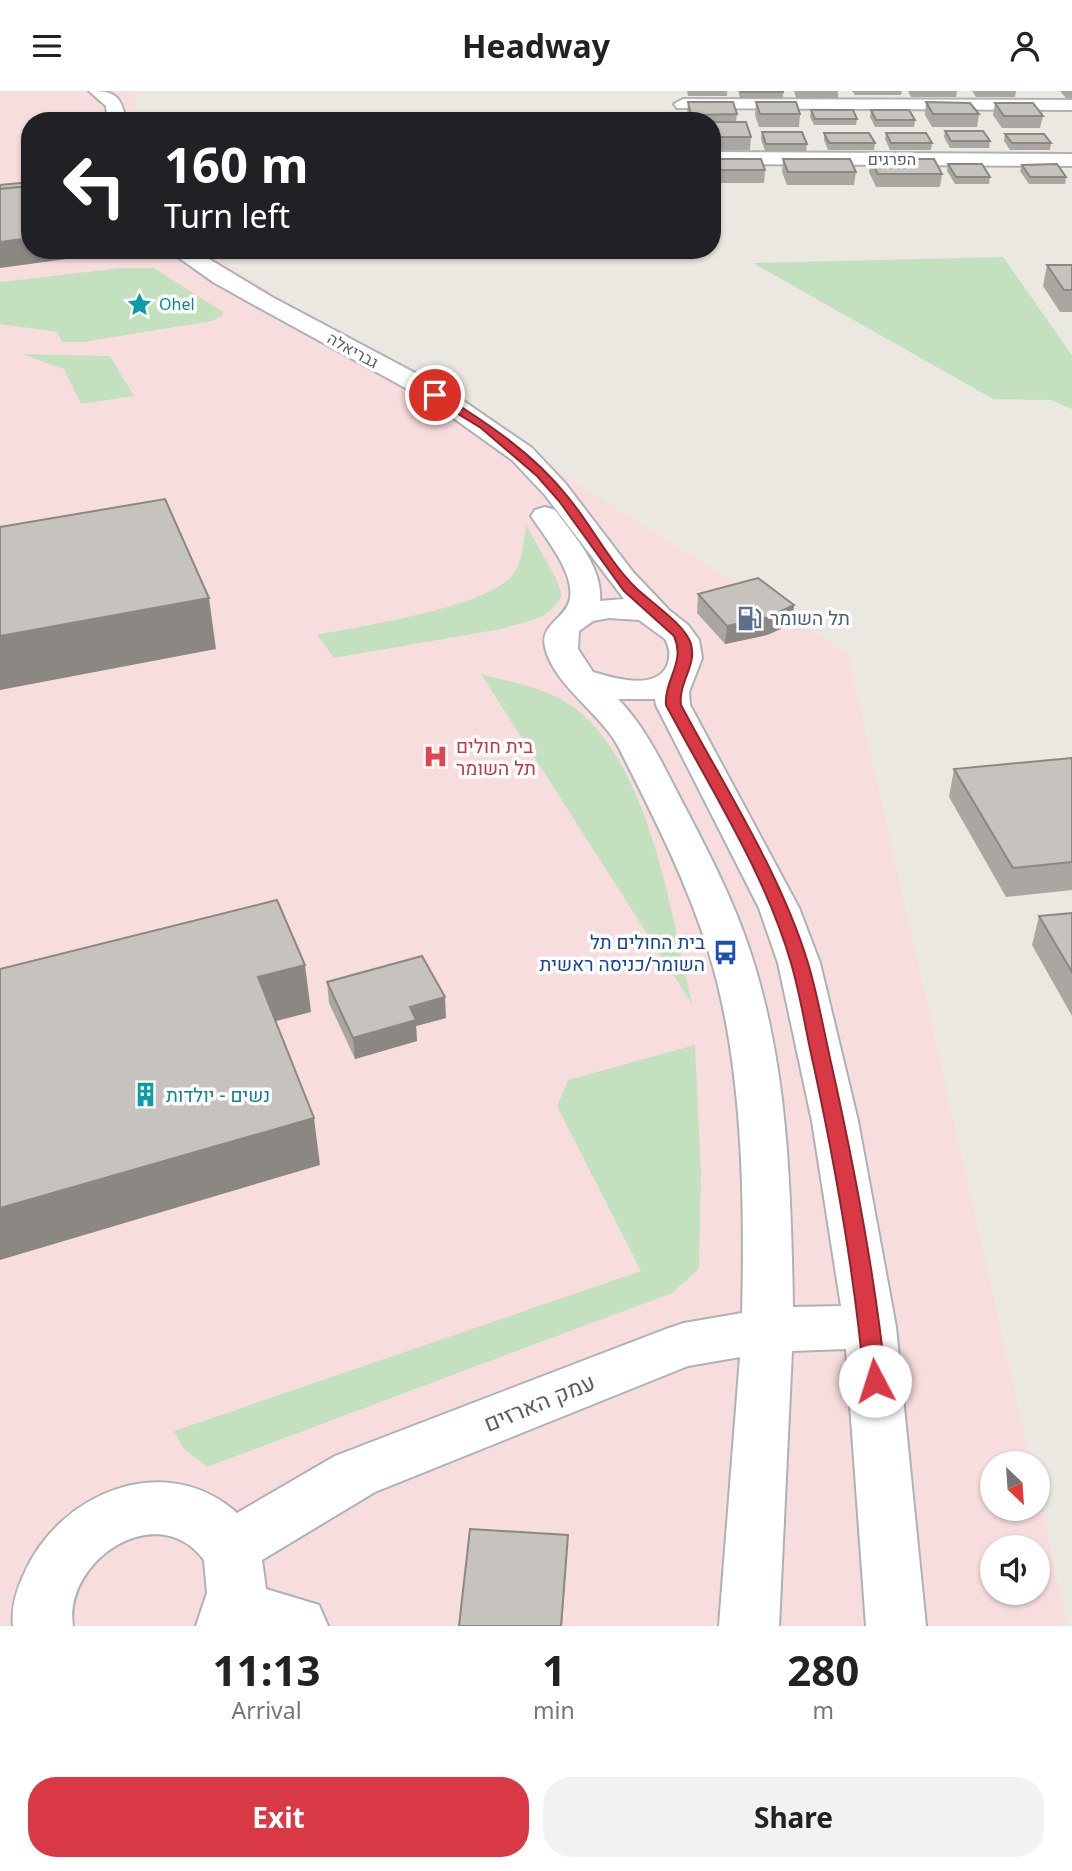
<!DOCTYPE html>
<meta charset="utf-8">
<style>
:root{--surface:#fff;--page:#f2f2f2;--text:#222;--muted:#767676;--accent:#d93944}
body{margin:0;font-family:"Noto Sans",Heebo,sans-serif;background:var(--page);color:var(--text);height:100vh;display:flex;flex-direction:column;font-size:26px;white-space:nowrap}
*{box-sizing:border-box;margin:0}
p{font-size:23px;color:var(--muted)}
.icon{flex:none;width:38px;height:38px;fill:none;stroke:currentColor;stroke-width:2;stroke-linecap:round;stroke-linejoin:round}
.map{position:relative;height:1535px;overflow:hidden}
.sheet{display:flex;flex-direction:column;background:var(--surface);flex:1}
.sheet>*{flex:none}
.top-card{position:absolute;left:21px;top:21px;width:700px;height:147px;border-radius:28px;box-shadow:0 2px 5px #0004;background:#202124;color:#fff;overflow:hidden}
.needle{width:46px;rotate:155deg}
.buttons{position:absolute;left:980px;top:1360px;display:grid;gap:14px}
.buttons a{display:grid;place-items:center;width:70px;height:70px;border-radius:50%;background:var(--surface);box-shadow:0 2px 5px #0004;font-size:35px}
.pin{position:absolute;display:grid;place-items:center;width:60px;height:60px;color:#fff;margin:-30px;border:4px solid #fff;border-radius:50%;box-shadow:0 2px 7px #0007}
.me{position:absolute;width:77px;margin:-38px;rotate:355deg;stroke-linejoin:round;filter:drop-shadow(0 0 5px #0008)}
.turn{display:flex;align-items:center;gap:24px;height:147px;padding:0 28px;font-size:32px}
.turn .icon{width:91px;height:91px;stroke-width:2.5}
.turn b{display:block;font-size:49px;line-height:60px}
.eta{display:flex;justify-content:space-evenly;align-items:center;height:119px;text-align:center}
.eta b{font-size:42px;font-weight:700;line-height:49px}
.primary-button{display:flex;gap:14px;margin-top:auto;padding:14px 28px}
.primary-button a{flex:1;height:80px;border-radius:28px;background:var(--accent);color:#fff;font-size:28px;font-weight:700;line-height:80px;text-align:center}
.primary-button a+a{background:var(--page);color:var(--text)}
header{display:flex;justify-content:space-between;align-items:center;height:91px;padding:0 28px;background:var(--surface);font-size:32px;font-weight:700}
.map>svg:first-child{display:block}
</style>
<header><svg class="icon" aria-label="menu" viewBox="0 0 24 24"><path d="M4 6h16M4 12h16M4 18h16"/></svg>Headway<svg class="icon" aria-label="person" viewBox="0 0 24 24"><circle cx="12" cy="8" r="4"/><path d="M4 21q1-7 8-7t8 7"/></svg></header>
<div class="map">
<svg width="1072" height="1535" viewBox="0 0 1072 1535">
<rect width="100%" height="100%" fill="#ebe7e1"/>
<path fill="#f8ddde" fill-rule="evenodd" d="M0,0H137V30H30V159H204L848,563L1031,1372H992V1418H1038V1401L1068,1535H0ZM992,1456H1038V1502H992Z"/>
<g fill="#c4e1bf">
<path d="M1003,166L1072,264V318L1051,309L993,308L753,172Z"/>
<path d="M121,177H154L223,221L222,225L212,230L84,251H62L57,241L0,233V191Z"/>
<path d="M22,263L110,265L134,305L81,313L64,278Z"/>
<path d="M526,434L556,487L562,504L556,514L543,525L529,530L501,538L334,567L317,544C364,534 481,518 512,485C522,473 524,449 526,434Z"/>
<path d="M481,583C511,591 546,597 572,615C650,671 671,823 692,913Z"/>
<path d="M695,954L701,1081L699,1178L672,1202L207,1376L183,1357L174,1340L641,1180L557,1015L568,989Z"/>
</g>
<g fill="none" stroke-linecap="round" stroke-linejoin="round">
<defs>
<g id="minor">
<path d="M89,0C115,0 121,4 126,30H108L106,15Z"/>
<path d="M683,8L1072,9V19L677,17L674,13Z"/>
<path d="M712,61L1072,63V75L712,73Z"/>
<path d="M168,159H194L272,206L449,300L532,357L565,392L633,481L669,519L688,534L699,549L702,567L689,601L690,614L799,817L820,872L858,1030L896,1236L926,1535H866L846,1258L792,1260L779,1535H719L740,1266L688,1275L375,1401L262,1469L266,1498L319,1514L328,1535H196L207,1502L204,1469C157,1406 63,1470 73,1535H13C11,1516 16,1500 24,1483C59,1402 165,1358 237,1422L335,1365L666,1238L684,1232L742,1222C745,1107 743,968 708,859C686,788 651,721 618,655C600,622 553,593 545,556C540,534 563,529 569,511C578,485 544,445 531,425L535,419L545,416L555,419C574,445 603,476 600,510L624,508L545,404L512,369L431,311L256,215L213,191ZM609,527L639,529L665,548C670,557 671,565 667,575C655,600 613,587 593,581L578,558L579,540L593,530ZM618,608H655L656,614L759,817L778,872L812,1030L841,1215L793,1216C791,1098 788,974 750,860C734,811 711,766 687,720C666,681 649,640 618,608Z"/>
</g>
</defs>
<use href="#minor" stroke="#aeb2b5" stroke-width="4"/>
<use href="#minor" fill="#fff" fill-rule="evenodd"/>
</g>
<g fill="#aaa7a3">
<path d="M687,0H727V5H688Z"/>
<path d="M738,0H783V7H740Z"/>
<path d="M794,0H838V7H796Z"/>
<path d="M852,0H902L901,4H855Z"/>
<path d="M908,0H957L956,6H911Z"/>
<path d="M972,0H1016L1015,6H976Z"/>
<path d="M1060,0H1072V7H1066Z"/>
<path d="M688,11L737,23L736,31L751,46L750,59H712V30H688L687,23Z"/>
<path d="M756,11L800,23L799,36H759L755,24Z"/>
<path d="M926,11L979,23L977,36H932L925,24Z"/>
<path d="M995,12L1043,25L1040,37H1002L993,24Z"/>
<path d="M811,19L857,28L856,34H814L810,26Z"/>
<path d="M871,19L915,29L914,36H875L870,26Z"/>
<path d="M945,40L990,50L989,57H950L944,46Z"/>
<path d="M762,41L807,53L806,60H765L761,48Z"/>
<path d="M824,42L875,52L874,59H828L824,49Z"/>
<path d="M886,42L932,52L931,59H890L885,48Z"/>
<path d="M1005,43L1051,52L1050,59H1010L1004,50Z"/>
<path d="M712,68L765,79L764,92H712Z"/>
<path d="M783,68L856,81L854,94H787L782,81Z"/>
<path d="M871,68L942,83L940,96H876L869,81Z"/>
<path d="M948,73L990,86L989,93H955L947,80Z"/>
<path d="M1022,74L1066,86L1065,93H1029L1020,80Z"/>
<path d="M1047,174H1072V221H1060L1043,195Z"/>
<path d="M698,503L794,514L792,533L767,544L725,553L697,522Z"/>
<path d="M1072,667V799L1006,806L949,706L954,678Z"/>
<path d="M1072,822V925L1032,854L1039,825Z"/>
<path d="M327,891L446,927L416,935L417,950L355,968L329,912Z"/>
</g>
<g fill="#8b8884">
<path d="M30,147V159H88L89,165L0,177V151Z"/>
<path d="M209,507L216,558L0,599V545Z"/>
<path d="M794,514L792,533L767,544L725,553L727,535Z"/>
<path d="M305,874L311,921L265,933L258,886Z"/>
<path d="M445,906L446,927L416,935L417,950L355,968L353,947L410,916Z"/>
<path d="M314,1027L320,1074L0,1169V1117Z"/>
<path d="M568,1444L562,1535H561Z"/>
</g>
<g fill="#c6c2bd" stroke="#8b8884" stroke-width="2">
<rect x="741" y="0" width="42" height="1"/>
<path d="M688,11H733L737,23L691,24Z"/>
<path d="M756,11H796L800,23H760Z"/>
<path d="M926,11L970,12L979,23H933Z"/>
<path d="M995,12H1033L1043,25H1004Z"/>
<path d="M811,19H853L857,28H815Z"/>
<path d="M871,19H909L915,29H876Z"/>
<path d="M712,31H746L751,46H712Z"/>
<path d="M945,40H983L990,50H951Z"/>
<path d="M762,41H802L807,53H766Z"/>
<path d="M824,42H869L875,52H829Z"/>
<path d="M886,42H926L932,52H891Z"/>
<path d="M1005,43H1044L1051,52H1012Z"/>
<path d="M712,68H761L765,79H712Z"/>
<path d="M783,68H850L856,81H788Z"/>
<path d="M871,68H934L942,83H878Z"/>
<path d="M948,73H982L990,86H956Z"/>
<path d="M1057,73L1066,86H1030L1022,74Z"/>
<path d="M30,91V95L0,98V94Z"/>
<path d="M30,95V147L0,151V98Z"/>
<path d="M1047,174H1072V199H1064Z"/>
<path d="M165,408L209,507L0,545V436Z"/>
<path d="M758,487L794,514L769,526L727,535L698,503Z"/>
<path d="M1072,667V771L1013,777L954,678Z"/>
<path d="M277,809L305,874L258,886L314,1027L0,1117V878Z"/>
<path d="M1072,822V881L1039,825Z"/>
<path d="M422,865L445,906L410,916L416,929L353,947L327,891Z"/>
<path d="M470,1438L568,1444L561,1535H459Z"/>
</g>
<path fill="#d93944" stroke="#8d252c" stroke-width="2" d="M432,302H439C486,331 533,362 568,406C591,434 609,470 635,496C650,511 685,533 691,553C697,575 678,592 681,614C725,697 780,781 808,872C818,905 824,941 832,976C855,1079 875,1185 886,1290L883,1297L875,1300L867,1297L864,1290C855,1185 836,1079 814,976C806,942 801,906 791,872C765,782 710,697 666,614C664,589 686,571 674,545L624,500L559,410L537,385L481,337L432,307Z"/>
<defs>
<symbol id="sight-bare" viewBox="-9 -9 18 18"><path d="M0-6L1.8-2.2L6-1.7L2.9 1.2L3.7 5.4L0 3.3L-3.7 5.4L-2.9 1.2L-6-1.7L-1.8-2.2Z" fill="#0f9aa8" stroke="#fff" stroke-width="2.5" paint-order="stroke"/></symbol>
<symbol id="fuel-bare" viewBox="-9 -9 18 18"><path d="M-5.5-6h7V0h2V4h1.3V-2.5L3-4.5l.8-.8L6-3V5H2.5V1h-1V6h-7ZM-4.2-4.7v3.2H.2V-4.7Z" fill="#5c6f8a" stroke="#fff" stroke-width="2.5" paint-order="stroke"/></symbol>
<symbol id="hospital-bare" viewBox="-9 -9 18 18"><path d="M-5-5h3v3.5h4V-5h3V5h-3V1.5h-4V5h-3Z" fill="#e0444e" stroke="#fff" stroke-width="2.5" paint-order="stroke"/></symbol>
<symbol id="bus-bare" viewBox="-9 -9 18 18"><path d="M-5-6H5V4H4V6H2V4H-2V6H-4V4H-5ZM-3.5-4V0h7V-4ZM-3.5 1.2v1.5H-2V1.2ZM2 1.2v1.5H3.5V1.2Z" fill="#1a4fb4" stroke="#fff" stroke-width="2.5" paint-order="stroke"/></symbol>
<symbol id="building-bare" viewBox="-9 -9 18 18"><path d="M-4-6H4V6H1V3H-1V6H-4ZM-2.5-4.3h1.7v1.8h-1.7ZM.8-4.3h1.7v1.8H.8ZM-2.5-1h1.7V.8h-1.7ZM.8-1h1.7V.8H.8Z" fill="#0f9aa8" stroke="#fff" stroke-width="2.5" paint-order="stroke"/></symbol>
</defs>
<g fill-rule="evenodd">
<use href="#sight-bare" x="122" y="196" width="35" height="35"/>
<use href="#fuel-bare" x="732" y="510" width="35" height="35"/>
<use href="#hospital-bare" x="418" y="648" width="35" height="35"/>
<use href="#bus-bare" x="708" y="844" width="35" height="35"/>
<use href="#building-bare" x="128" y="986" width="35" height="35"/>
</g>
<g text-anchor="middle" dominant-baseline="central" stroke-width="7" stroke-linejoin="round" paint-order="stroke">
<g font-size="16" fill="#595e60" stroke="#fff">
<text x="892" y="68">הפרגים</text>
<text transform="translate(353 259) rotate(29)">גבריאלה</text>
</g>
<g font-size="16" fill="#0d838f" stroke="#fff" text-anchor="start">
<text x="159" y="213">Ohel</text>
</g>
<g font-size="19" fill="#4e5e75" stroke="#fff" text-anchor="start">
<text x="770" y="527">תל השומר</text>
</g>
<g font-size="19" fill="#be3a42" stroke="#fff" text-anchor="start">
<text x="456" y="655">בית חולים<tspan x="456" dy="22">תל השומר</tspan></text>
</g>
<g font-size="19" fill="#164399" stroke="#fff" text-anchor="end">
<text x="705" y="851">בית החולים תל<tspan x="705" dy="22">השומר/כניסה ראשית</tspan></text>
</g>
<g font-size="19" fill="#0d838f" stroke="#fff" text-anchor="start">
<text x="166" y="1004">נשים - יולדות</text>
</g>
<g font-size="23" fill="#595e60" stroke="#fff">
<text transform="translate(539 1311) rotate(-22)">עמק הארזים</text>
</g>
</g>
</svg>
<div class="buttons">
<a><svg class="needle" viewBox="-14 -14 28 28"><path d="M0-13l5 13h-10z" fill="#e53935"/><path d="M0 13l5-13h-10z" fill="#767676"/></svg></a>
<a><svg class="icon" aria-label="sound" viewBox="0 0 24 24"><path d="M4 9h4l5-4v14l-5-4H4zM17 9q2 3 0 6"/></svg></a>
</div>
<div class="pin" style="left:435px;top:304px;background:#d93025"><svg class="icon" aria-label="arrive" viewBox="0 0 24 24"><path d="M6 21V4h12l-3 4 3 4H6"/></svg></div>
<svg class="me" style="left:875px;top:1290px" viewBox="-20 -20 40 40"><circle r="19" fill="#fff"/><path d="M0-13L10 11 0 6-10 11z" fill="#d93944"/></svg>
<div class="top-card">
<div class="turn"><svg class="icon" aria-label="left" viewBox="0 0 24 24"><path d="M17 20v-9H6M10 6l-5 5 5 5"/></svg><div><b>160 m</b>Turn left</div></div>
</div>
</div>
<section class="sheet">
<div class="eta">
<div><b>11:13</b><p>Arrival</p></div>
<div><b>1</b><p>min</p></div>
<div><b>280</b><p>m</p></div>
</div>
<div class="primary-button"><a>Exit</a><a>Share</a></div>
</section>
